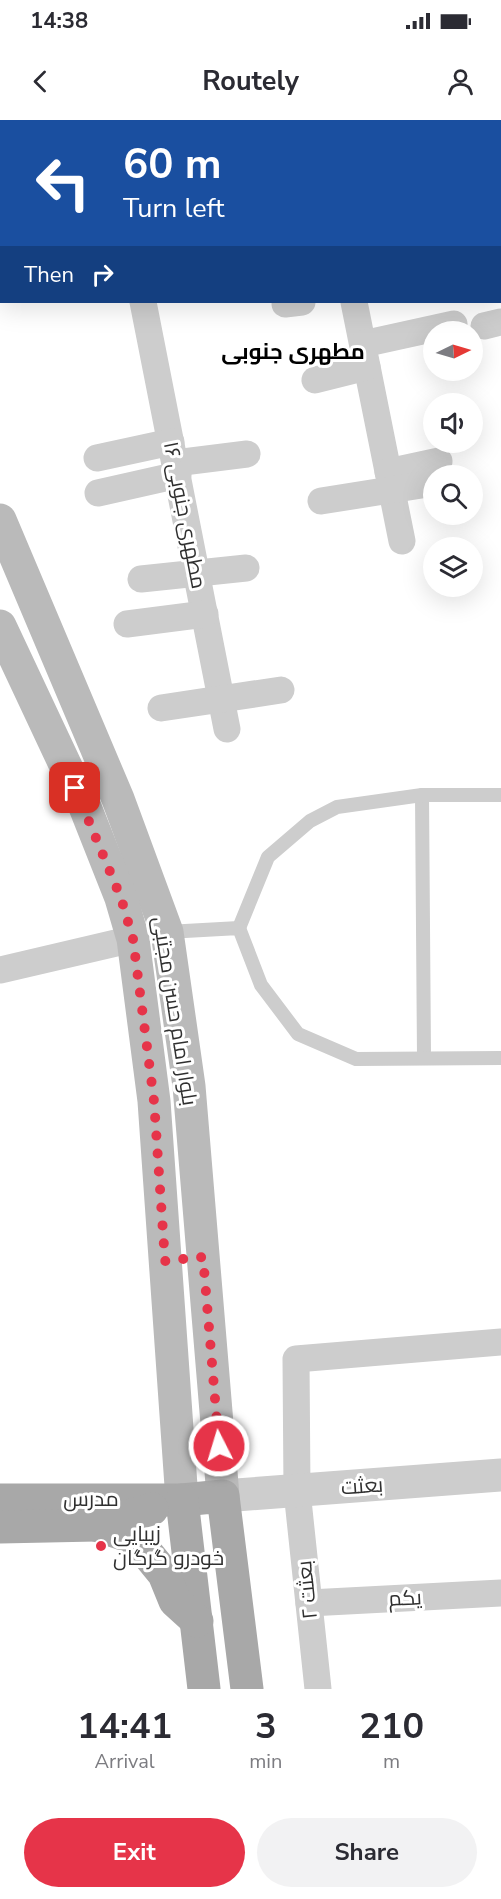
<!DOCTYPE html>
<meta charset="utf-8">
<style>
:root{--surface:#fff;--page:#f2f2f3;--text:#2b2b33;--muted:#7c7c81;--accent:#e63449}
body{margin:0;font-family:"Nunito Sans",Cairo,sans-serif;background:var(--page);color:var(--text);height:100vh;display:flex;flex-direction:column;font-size:22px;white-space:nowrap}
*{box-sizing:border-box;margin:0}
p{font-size:20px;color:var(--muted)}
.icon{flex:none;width:33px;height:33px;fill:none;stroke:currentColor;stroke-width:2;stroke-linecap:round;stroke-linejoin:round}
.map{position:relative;height:1569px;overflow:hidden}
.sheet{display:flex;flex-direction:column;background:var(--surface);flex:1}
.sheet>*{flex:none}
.banner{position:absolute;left:0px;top:0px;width:501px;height:183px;box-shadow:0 6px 24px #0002;background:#1a4fa0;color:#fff;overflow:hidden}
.needle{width:39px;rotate:85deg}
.controls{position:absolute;left:423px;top:201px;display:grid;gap:12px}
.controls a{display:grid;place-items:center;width:60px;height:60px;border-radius:50%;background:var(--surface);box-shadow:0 6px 24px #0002;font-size:30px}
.pin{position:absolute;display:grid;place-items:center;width:51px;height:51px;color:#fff;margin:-26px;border-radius:12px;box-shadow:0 3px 9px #0006}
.me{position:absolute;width:66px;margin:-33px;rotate:355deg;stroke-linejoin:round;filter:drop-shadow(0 0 4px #0008)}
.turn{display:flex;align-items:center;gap:21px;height:126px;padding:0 24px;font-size:27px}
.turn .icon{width:78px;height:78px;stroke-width:2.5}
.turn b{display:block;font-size:42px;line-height:51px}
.then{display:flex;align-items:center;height:57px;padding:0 24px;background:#0003;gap:12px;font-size:22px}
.eta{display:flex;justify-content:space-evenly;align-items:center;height:102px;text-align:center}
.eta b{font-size:36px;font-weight:700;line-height:42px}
.cta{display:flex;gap:12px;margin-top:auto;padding:12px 24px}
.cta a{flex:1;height:69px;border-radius:36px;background:var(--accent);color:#fff;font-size:24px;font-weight:700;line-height:69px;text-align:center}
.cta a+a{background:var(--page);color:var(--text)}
.status{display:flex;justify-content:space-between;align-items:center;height:42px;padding:0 30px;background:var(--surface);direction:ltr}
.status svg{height:16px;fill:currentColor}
header{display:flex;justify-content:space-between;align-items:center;height:78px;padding:0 24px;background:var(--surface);font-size:27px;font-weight:700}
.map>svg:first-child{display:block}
</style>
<div class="status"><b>14:38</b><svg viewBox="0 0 49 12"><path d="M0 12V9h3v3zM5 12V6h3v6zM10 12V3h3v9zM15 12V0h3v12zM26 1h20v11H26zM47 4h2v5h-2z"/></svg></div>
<header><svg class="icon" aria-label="back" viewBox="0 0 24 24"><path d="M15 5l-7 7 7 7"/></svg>Routely<svg class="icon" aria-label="person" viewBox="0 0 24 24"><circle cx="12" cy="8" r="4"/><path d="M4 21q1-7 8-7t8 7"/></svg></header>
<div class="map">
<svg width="501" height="1569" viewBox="0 0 501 1569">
<rect width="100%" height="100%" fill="#fff"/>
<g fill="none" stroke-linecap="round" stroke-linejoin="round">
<g stroke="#cdcdcd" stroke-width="14">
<path d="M422,675L424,937"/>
<path d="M239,808L268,737L310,701L337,687L422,675H501"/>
<path d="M167,812L239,808L261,865L298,914L356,939L501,938"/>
</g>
<g stroke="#cdcdcd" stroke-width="27">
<path d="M500,126H501"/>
<path d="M143,182L227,609"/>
<path d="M354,182L402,421"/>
<path d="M285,184L302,182"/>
<path d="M484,206L501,202"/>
<path d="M363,224L454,204"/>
<path d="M315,260L367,247"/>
<path d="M97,338L171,322"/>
<path d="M175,343L247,334"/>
<path d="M388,352L439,341"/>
<path d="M98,373L178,355"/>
<path d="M321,381L434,363"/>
<path d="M141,459L246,448"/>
<path d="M127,504L205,494"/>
<path d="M161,588L281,570"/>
<path d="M0,850L133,819"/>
<path d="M309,1483L501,1473"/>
<path d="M318,1569L297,1371L296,1239L501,1222"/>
</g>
<path stroke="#cdcdcd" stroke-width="33" d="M223,1376L501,1355"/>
<g stroke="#bababa" stroke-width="33">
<path d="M301,2L308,0"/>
<path d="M0,71H2"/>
<path d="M0,400L118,679L167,812L189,966L223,1376"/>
<path d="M0,506L85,687L121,778L133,819L154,981L182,1380"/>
</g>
<g stroke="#a8a8a8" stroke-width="33">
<path d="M0,1380H182L223,1376L247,1569"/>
<path d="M182,1380L204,1569"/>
<path d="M96,1405L126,1415L142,1427L164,1454L175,1481L197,1501"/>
<path d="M0,1407L96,1405L152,1389"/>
</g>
</g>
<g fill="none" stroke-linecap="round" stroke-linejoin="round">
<path stroke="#e63449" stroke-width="10" stroke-dasharray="0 18" d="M75,668L121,778L133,819L154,981L165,1141L203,1137L219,1326"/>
</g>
<circle fill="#e63449" stroke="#fff" stroke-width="2" cx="101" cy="1426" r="6"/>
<g text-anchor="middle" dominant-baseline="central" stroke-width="6" stroke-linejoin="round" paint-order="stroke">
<g font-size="21" fill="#303030" stroke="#fff">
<text transform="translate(185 395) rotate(79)">۱۶ مطهری جنوبی</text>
<text transform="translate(175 891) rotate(81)">بلوار امام حسن مجتبی</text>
<text transform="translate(362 1366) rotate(-4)">بعثت</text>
<text x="91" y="1379">مدرس</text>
<text transform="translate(307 1470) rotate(-96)">۲ بعثت</text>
<text transform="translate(405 1478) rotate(-3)">یکم</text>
</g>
<g font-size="21" fill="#303030" stroke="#fff" text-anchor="start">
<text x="113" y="1414">زیبایی<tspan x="113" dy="24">خودرو گرگان</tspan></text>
</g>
<g font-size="22" font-weight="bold" fill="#000" stroke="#fff">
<text x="293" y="232">مطهری جنوبی</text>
</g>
</g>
</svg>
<div class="controls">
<a><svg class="needle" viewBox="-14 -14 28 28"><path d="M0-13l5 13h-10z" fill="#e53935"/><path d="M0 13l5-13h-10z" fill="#7c7c81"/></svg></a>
<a><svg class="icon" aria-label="sound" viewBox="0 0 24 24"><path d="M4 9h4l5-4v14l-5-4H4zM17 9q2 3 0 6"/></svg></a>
<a><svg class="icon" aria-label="search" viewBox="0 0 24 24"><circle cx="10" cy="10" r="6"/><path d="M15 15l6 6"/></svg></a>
<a><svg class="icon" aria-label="layers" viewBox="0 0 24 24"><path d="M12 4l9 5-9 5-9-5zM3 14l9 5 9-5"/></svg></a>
</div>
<div class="pin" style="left:75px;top:668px;background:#d93025"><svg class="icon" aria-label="arrive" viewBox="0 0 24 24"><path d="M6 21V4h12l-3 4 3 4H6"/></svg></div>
<svg class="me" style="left:219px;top:1326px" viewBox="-20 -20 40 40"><circle r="17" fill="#e63449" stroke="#fff" stroke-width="3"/><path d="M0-11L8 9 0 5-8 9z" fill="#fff"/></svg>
<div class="banner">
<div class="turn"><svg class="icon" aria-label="left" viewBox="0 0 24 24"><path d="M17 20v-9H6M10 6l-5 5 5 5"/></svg><div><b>60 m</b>Turn left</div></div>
<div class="then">Then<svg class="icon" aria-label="right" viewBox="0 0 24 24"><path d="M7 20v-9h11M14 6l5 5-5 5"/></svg></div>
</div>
</div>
<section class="sheet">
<div class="eta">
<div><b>14:41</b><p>Arrival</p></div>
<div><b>3</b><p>min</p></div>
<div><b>210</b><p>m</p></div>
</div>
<div class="cta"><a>Exit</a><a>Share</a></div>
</section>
